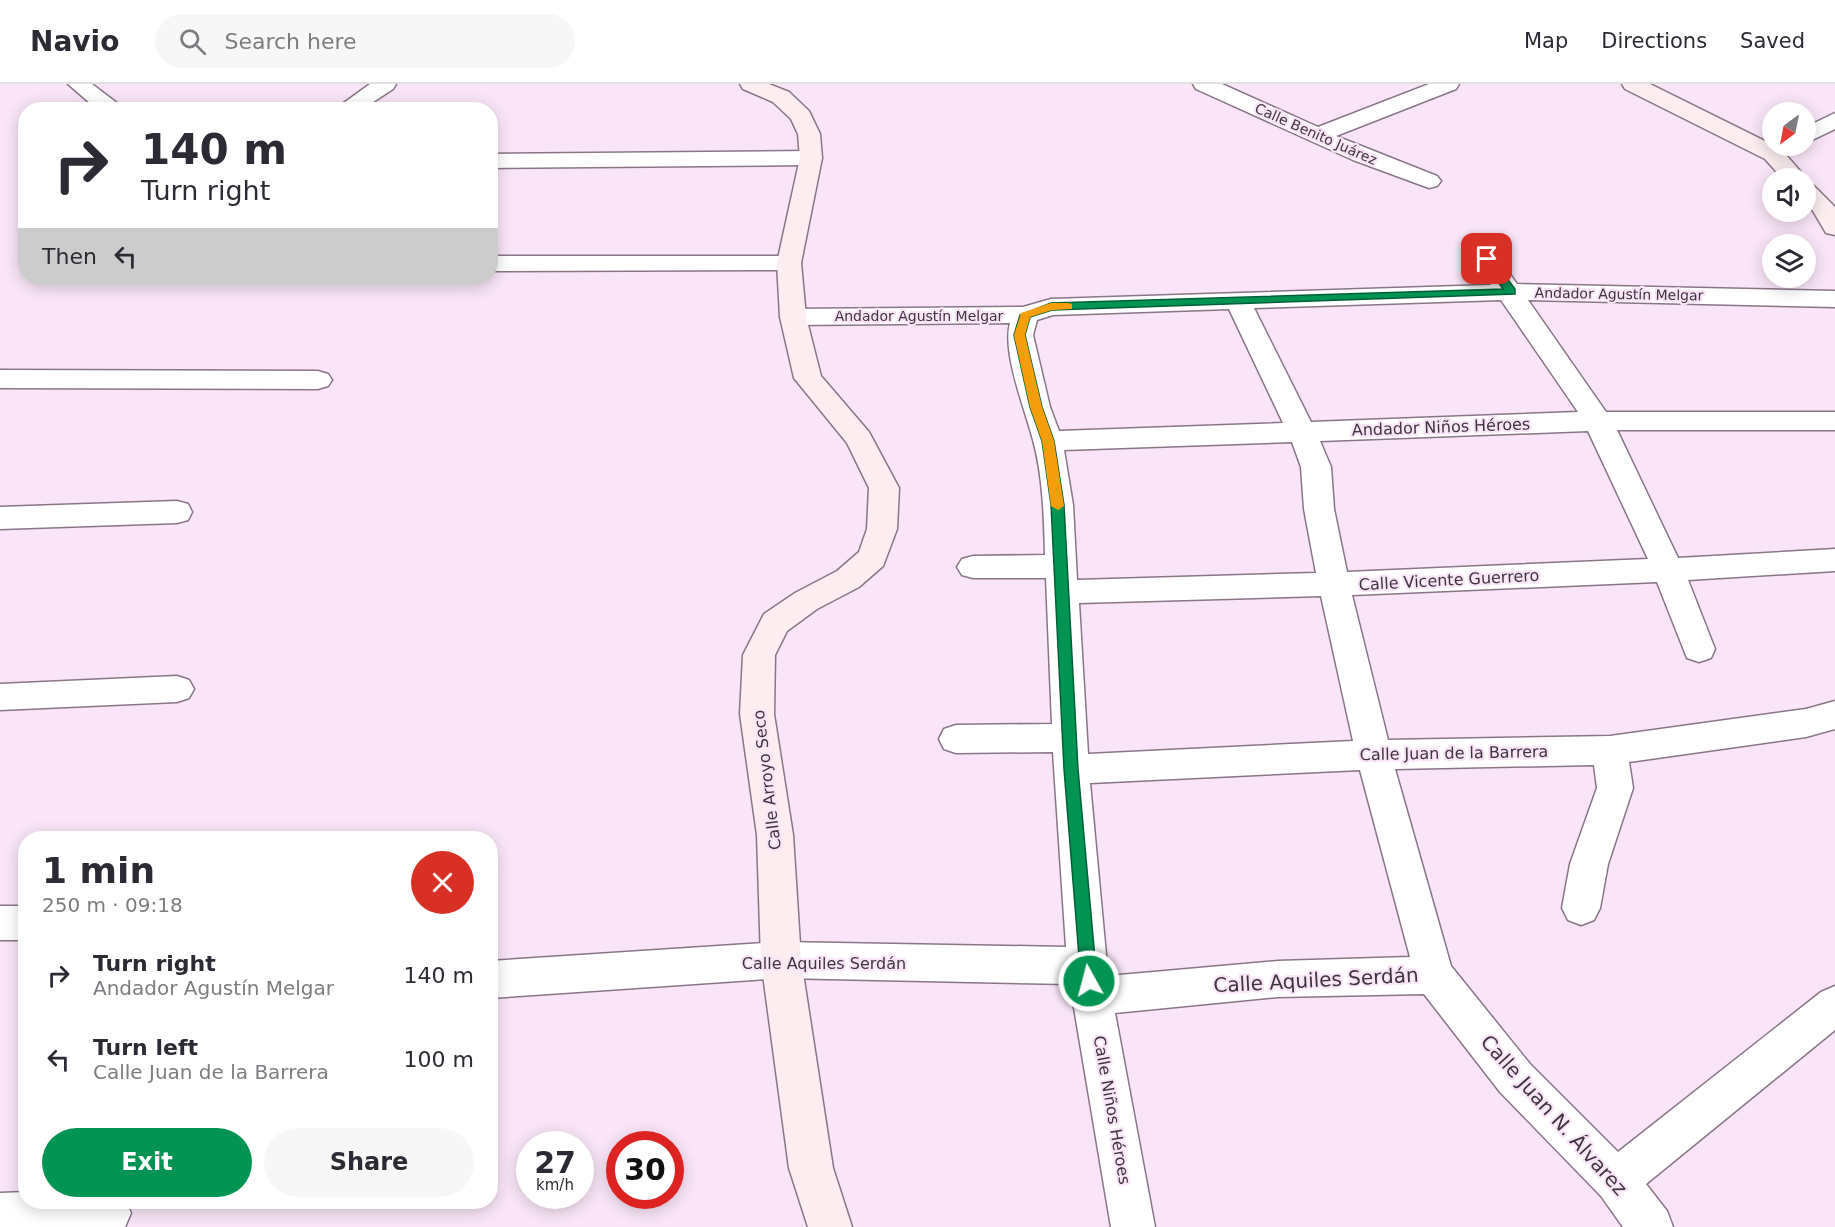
<!DOCTYPE html>
<meta charset="utf-8">
<style>
:root{--surface:#fff;--page:#f7f7f7;--text:#2b2b33;--muted:#7c7c81;--line:#e1e1e2;--accent:#039454}
body{margin:0;font-family:"DejaVu Sans",sans-serif;background:var(--page);color:var(--text);height:100vh;display:flex;flex-direction:column;font-size:22px;white-space:nowrap}
*{box-sizing:border-box;margin:0}
p{font-size:20px;color:var(--muted)}
.icon{flex:none;width:33px;height:33px;fill:none;stroke:currentColor;stroke-width:2;stroke-linecap:round;stroke-linejoin:round}
.map{position:relative;flex:1;overflow:hidden}
.drawer{position:absolute;left:18px;top:747px;width:480px;height:378px;display:flex;flex-direction:column;background:var(--surface);border-radius:24px;box-shadow:0 3px 15px #0003}
.drawer>*{flex:none}
.top-card{position:absolute;left:18px;top:18px;width:480px;height:183px;border-radius:24px;box-shadow:0 3px 15px #0003;background:#fff;color:var(--text);overflow:hidden}
.needle{width:39px;rotate:212deg}
.fabs{position:absolute;left:1762px;top:18px;display:grid;gap:12px}
.fabs a{display:grid;place-items:center;width:54px;height:54px;border-radius:50%;background:var(--surface);box-shadow:0 3px 15px #0003;font-size:30px}
.speed{position:absolute;left:516px;top:1047px;display:flex;gap:12px;font-size:30px;font-weight:700;text-align:center}
.speed>*{display:grid;place-content:center;width:78px;height:78px;border-radius:50%;background:var(--surface);box-shadow:0 3px 15px #0003;line-height:1}
.speed small{font-size:15px;font-weight:400}
.speed .limit{border:9px solid #d22;background:#fff;color:#111}
.pin{position:absolute;display:grid;place-items:center;width:51px;height:51px;color:#fff;margin:-26px;border-radius:12px;box-shadow:0 3px 9px #0006}
.me{position:absolute;width:66px;margin:-33px;rotate:353deg;stroke-linejoin:round;filter:drop-shadow(0 0 4px #0008)}
.turn{display:flex;align-items:center;gap:21px;height:126px;padding:0 24px;font-size:27px}
.turn .icon{width:78px;height:78px;stroke-width:2.5}
.turn b{display:block;font-size:42px;line-height:51px}
.then{display:flex;align-items:center;height:57px;padding:0 24px;background:#0003;gap:12px;font-size:22px}
.round{display:grid;place-items:center;flex:none;width:63px;height:63px;border-radius:32px;background:var(--page)}
.overview{display:flex;align-items:center;justify-content:space-between;height:102px;padding:0 24px}
h1{font-size:36px;font-weight:800;line-height:45px}
.primary-button{display:flex;gap:12px;margin-top:auto;padding:12px 24px}
.primary-button a{flex:1;height:69px;border-radius:36px;background:var(--accent);color:#fff;font-size:24px;font-weight:800;line-height:69px;text-align:center}
.primary-button a+a{background:var(--page);color:var(--text)}
ul{padding:0;list-style:none}
li{display:flex;align-items:center;gap:18px;height:84px;padding:0 24px}
li div{flex:1}
li b{display:block;font-size:22px}
li em{font-style:normal}
header{display:flex;align-items:center;gap:36px;box-sizing:border-box;height:84px;padding:0 30px;background:var(--surface);border-bottom:2px solid var(--line)}
header strong{font-size:28px}
nav{display:flex;gap:33px;margin-inline-start:auto;font-size:21px}
.search{width:420px;height:54px;background:var(--page);display:flex;align-items:center;gap:15px;box-sizing:border-box;padding:0 21px;border-radius:33px;color:var(--muted);font-size:22px}
.map>svg:first-child{display:block}
</style>
<header>
<strong>Navio</strong>
<div class="search"><svg class="icon" aria-label="search" viewBox="0 0 24 24"><circle cx="10" cy="10" r="6"/><path d="M15 15l6 6"/></svg>Search here</div>
<nav><a>Map</a><a>Directions</a><a>Saved</a></nav>
</header>
<div class="map">
<svg width="1835" height="1143" viewBox="0 0 1835 1143">
<rect width="100%" height="100%" fill="#f9e5f7"/>
<g fill="none" stroke-linecap="round" stroke-linejoin="round">
<defs>
<g id="street">
<path d="M68,0H92L126,26H98Z"/>
<path d="M370,0H396L393,5L361,26H334Z"/>
<path d="M1193,0H1222L1318,43L1429,0H1459L1456,5L1336,52L1437,92L1441,97L1437,102L1429,104L1353,76L1196,5Z"/>
<path d="M1835,29V45L1806,59V43Z"/>
<path d="M811,67L819,69L822,74L819,79L811,81L490,84V70Z"/>
<path d="M1475,152L1484,154L1517,200L1835,207V223L1528,216L1606,328H1835V346H1617L1678,474L1835,465V487L1688,496L1715,565L1711,574L1699,578L1687,574L1657,498L1352,511L1388,656L1610,652L1806,625L1835,617V645L1806,653L1629,678L1633,704L1608,780L1600,824L1594,836L1581,841L1568,836L1562,824L1570,780L1597,704L1594,681L1395,685L1451,882L1530,980L1618,1068L1821,908L1835,902V946L1646,1100L1667,1127L1673,1143H1623L1601,1112L1500,1008L1424,910L1278,913L1115,929L1155,1143H1111L1070,900L781,894L490,914V877L781,858L1066,863L1053,668L956,669L944,665L939,655L944,645L956,641L1052,640L1046,494H973L962,491L957,483L962,475L973,472L1045,471C1044,433 1043,392 1033,356C1025,325 1002,269 1010,239L793,241L784,239L780,233L784,227L793,225L1023,223L1051,215L1491,201L1463,159L1466,154ZM1501,216L1578,328L1311,338L1254,224ZM1229,225L1283,339L1059,347L1050,323L1033,251L1037,236L1053,231ZM1588,347L1648,475L1347,488L1334,425L1331,383L1320,357ZM1292,358L1301,383L1304,425L1316,489L1077,496L1073,421L1064,366ZM1321,512L1353,657L1088,670L1079,519ZM1360,686L1410,873L1278,877L1108,892L1090,699Z"/>
<path d="M490,172H789L798,174L801,179L798,184L789,186L490,187Z"/>
<path d="M0,286L318,287L328,290L332,296L328,302L318,305L0,304Z"/>
<path d="M177,417L188,420L192,428L188,436L177,439L0,445V423Z"/>
<path d="M177,592L189,596L194,605L189,614L177,618L0,626V600Z"/>
<rect x="0" y="822" width="26" height="34"/>
<path d="M26,1108V1118H126L131,1129L125,1143H0V1109Z"/>
</g>
<g id="secondary">
<path d="M740,0H769L789,8L809,27L820,50L822,74L801,179L806,233L821,292L869,348L899,404L897,445L883,482L859,503L817,525L787,547L775,571L774,630L793,751L801,876L833,1084L852,1143H808L789,1084L761,876L757,751L740,630L743,571L764,530L795,509L837,487L859,468L867,445L869,404L847,359L794,294L780,233L777,179L800,74L798,50L791,35L773,18L743,5Z"/>
<path d="M1622,0H1650L1781,65L1806,94H1782L1765,75L1625,5Z"/>
<path d="M1806,100L1814,102L1835,123V151L1826,149L1813,127L1806,120Z"/>
</g>
</defs>
<use href="#street" stroke="#887686" stroke-width="3"/>
<use href="#secondary" stroke="#887686" stroke-width="3"/>
<use href="#street" fill="#fff" fill-rule="evenodd"/>
<use href="#secondary" fill="#fbedf0" fill-rule="evenodd"/>
</g>
<path fill="#039454" stroke="#026037" stroke-width="1.5" d="M1487,172L1491,173L1515,205V210L1052,226L1030,233L1025,251L1042,323L1054,357L1064,421L1078,685L1097,897L1095,903L1089,905L1083,903L1081,897L1064,685L1051,421L1042,357L1030,323L1014,251L1020,231L1051,219L1503,205L1482,175Z"/>
<path fill="#f59e0b" d="M1068,219L1072,220V225L1052,226L1030,233L1025,251L1042,323L1054,357L1064,422L1058,426L1051,422L1042,357L1030,323L1014,251L1021,229L1051,219Z"/>
<g text-anchor="middle" dominant-baseline="central" stroke-width="4.5" stroke-linejoin="round" paint-order="stroke">
<g font-size="14" fill="#3e363d" stroke="#f9e5f7">
<text transform="translate(1316 50) rotate(24)">Calle Benito Juárez</text>
<text transform="translate(1619 210) rotate(1)">Andador Agustín Melgar</text>
<text x="919" y="232">Andador Agustín Melgar</text>
</g>
<g font-size="16" fill="#3e363d" stroke="#f9e5f7">
<text transform="translate(1441 343) rotate(-2)">Andador Niños Héroes</text>
<text transform="translate(1449 496) rotate(-3)">Calle Vicente Guerrero</text>
<text transform="translate(1454 669) rotate(-1)">Calle Juan de la Barrera</text>
<text transform="translate(767 696) rotate(-97)">Calle Arroyo Seco</text>
<text x="824" y="879">Calle Aquiles Serdán</text>
<text transform="translate(1112 1026) rotate(80)">Calle Niños Héroes</text>
</g>
<g font-size="20" fill="#3e363d" stroke="#f9e5f7">
<text transform="translate(1316 896) rotate(-3)">Calle Aquiles Serdán</text>
<text transform="translate(1554 1031) rotate(48)">Calle Juan N. Álvarez</text>
</g>
</g>
</svg>
<div class="fabs">
<a><svg class="needle" viewBox="-14 -14 28 28"><path d="M0-13l5 13h-10z" fill="#e53935"/><path d="M0 13l5-13h-10z" fill="#7c7c81"/></svg></a>
<a><svg class="icon" aria-label="sound" viewBox="0 0 24 24"><path d="M4 9h4l5-4v14l-5-4H4zM17 9q2 3 0 6"/></svg></a>
<a><svg class="icon" aria-label="layers" viewBox="0 0 24 24"><path d="M12 4l9 5-9 5-9-5zM3 14l9 5 9-5"/></svg></a>
</div>
<div class="speed"><div>27<small>km/h</small></div><div class="limit">30</div></div>
<div class="pin" style="left:1487px;top:175px;background:#d93025"><svg class="icon" aria-label="arrive" viewBox="0 0 24 24"><path d="M6 21V4h12l-3 4 3 4H6"/></svg></div>
<svg class="me" style="left:1089px;top:897px" viewBox="-20 -20 40 40"><circle r="17" fill="#039454" stroke="#fff" stroke-width="3"/><path d="M0-11L8 9 0 5-8 9z" fill="#fff"/></svg>
<div class="top-card">
<div class="turn"><svg class="icon" aria-label="right" viewBox="0 0 24 24"><path d="M7 20v-9h11M14 6l5 5-5 5"/></svg><div><b>140 m</b>Turn right</div></div>
<div class="then">Then<svg class="icon" aria-label="left" viewBox="0 0 24 24"><path d="M17 20v-9H6M10 6l-5 5 5 5"/></svg></div>
</div>
<section class="drawer">
<div class="overview"><div><h1>1 min</h1><p>250 m · 09:18</p></div><a class="round" style="background:#d93025;color:#fff"><svg class="icon" aria-label="close" viewBox="0 0 24 24"><path d="M6 6l12 12M18 6L6 18"/></svg></a></div>
<ul>
<li><svg class="icon" aria-label="right" viewBox="0 0 24 24"><path d="M7 20v-9h11M14 6l5 5-5 5"/></svg><div><b>Turn right</b><p>Andador Agustín Melgar</p></div><em>140 m</em></li>
<li><svg class="icon" aria-label="left" viewBox="0 0 24 24"><path d="M17 20v-9H6M10 6l-5 5 5 5"/></svg><div><b>Turn left</b><p>Calle Juan de la Barrera</p></div><em>100 m</em></li>
</ul>
<div class="primary-button"><a>Exit</a><a>Share</a></div>
</section>
</div>
